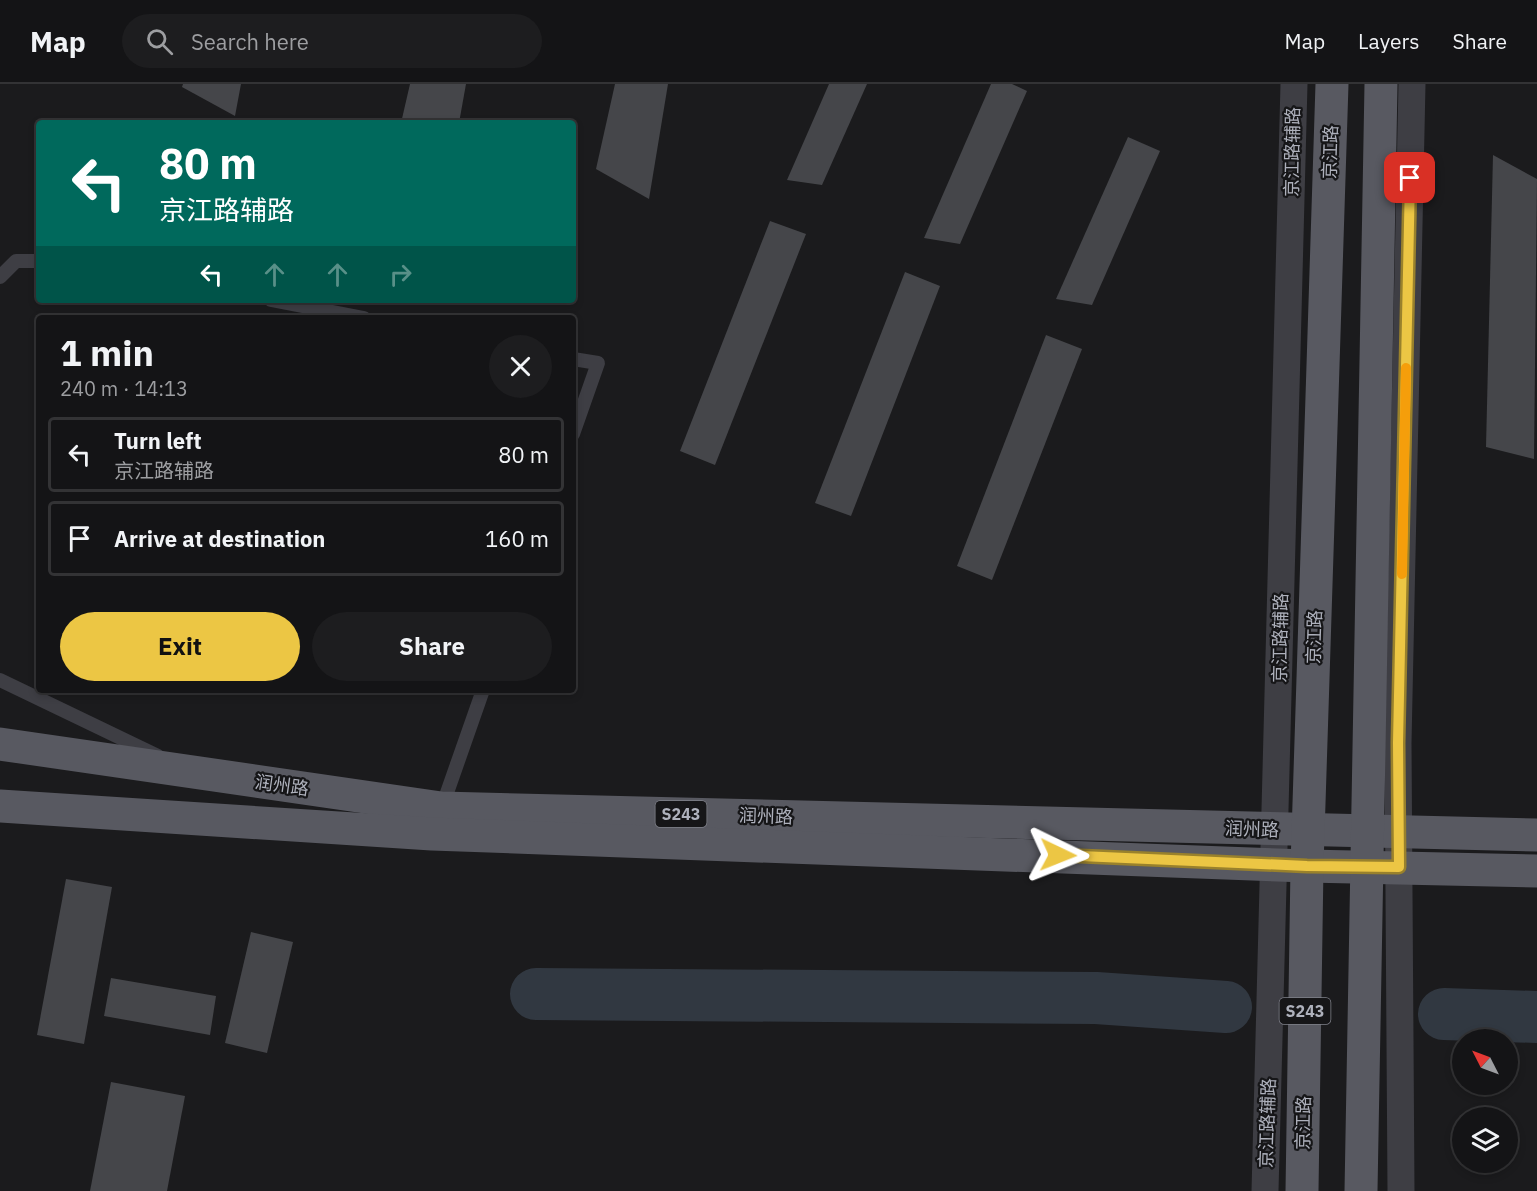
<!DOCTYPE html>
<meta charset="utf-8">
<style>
:root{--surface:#141416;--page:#1d1d1f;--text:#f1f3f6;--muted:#9d9ea1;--line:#333335;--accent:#ecc644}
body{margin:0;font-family:"IBM Plex Sans","Noto Sans SC",sans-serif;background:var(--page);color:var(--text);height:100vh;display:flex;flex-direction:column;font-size:22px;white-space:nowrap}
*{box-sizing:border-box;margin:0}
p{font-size:20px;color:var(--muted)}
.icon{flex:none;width:33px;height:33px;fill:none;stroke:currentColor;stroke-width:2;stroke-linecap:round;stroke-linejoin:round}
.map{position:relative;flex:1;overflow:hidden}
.drawer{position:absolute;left:36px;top:231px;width:540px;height:378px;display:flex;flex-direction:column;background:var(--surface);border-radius:6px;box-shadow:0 3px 9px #0003,0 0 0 2px var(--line)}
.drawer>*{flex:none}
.hud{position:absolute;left:36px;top:36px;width:540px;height:183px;border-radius:6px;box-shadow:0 3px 9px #0003,0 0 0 2px var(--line);background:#00695c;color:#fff;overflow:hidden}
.needle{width:39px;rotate:312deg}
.fabs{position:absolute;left:1452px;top:945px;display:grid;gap:12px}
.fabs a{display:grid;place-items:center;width:66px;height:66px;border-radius:50%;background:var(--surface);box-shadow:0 3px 9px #0003,0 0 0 2px var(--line);font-size:30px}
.pin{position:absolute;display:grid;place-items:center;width:51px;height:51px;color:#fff;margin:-26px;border-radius:12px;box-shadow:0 3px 9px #0006}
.me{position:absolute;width:66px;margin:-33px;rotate:92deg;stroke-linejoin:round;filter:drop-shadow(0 0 4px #0008)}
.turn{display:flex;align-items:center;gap:21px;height:126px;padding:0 24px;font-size:27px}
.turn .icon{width:78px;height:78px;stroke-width:2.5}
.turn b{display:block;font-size:42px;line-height:51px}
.lanes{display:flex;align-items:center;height:57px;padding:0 24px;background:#0003;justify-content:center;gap:30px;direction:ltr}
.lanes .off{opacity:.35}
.round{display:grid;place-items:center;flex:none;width:63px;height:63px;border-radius:32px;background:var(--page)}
.headline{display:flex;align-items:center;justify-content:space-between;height:102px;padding:0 24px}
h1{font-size:36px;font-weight:700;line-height:45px}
.cta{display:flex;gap:12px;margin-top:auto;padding:12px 24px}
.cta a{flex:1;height:69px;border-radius:36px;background:var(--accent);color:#111;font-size:24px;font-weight:700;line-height:69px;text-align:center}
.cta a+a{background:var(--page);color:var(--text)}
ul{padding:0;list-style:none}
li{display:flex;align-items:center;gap:18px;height:75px;margin:0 12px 9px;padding:0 12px;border:3px solid var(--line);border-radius:6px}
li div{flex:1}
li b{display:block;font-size:22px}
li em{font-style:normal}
header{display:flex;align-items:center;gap:36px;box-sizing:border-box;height:84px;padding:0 30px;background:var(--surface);border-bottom:2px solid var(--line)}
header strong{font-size:28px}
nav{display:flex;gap:33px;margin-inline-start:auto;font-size:21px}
.search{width:420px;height:54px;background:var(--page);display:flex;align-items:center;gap:15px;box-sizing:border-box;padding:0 21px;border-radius:33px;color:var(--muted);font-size:22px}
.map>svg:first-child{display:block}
</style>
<header>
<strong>Map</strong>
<div class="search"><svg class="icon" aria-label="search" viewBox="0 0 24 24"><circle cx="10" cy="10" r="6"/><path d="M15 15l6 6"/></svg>Search here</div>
<nav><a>Map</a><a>Layers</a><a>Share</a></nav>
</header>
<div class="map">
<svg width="1537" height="1107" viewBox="0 0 1537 1107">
<rect width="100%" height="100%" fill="#1b1b1d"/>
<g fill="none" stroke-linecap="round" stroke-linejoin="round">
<g stroke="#313841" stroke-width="52">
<path d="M536,910L1096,914L1226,923"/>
<path d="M1444,930L1537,933"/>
</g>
</g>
<g fill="#45464a">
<path d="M183,0H241L235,32L182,3Z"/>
<path d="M410,0H466L459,39H401Z"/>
<path d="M615,0H668L649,115L596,85Z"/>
<path d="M829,0H867L822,101L787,96Z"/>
<path d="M991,0H1012L1027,7L960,160L924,154Z"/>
<path d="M1128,53L1160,67L1092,221L1056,215Z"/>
<path d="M1493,71L1537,95L1534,375L1486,363Z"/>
<path d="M770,137L806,150L715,381L680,367Z"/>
<path d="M905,188L940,202L851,432L815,419Z"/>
<path d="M1046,251L1082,265L992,496L957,482Z"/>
<path d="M66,795L112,803L84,960L37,951Z"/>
<path d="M251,848L293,858L267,969L225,959Z"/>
<path d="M111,894L216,912L210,951L104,932Z"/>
<path d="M111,998L185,1012L167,1107H90Z"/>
</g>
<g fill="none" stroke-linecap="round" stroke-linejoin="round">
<g stroke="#3e3e44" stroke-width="14">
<path d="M0,193L16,177H39"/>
<path d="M271,216L364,234"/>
<path d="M573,275L598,279L573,350"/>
<path d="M0,596L158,672"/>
<path d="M442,723L483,606"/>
</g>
<g stroke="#3e3e44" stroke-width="27">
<path d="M1265,1107L1294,0"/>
<path d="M1401,1107L1398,659L1412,0"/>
</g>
<g stroke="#585961" stroke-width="33">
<path d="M0,660L441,724L1537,751"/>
<path d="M0,722L432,750L1307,782L1537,787"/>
<path d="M1302,1107L1307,782L1332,0"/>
<path d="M1361,1107L1381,0"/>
</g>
</g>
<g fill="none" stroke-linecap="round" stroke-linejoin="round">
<defs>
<path id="route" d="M1058,771L1307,782L1399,783L1398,659L1410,94"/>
</defs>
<use href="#route" stroke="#99812c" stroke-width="15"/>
<use href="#route" stroke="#ecc644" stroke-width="10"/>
<path stroke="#f59e0b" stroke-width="10" d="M1402,490L1406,284"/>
</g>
<g text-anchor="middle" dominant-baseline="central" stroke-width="4.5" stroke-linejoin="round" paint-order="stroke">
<g fill="#161618" stroke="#80828b" stroke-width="1.5">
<rect x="655.5" y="717" width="51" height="26" rx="4.5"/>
<rect x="1279.5" y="914" width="51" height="26" rx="4.5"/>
</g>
<g font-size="16" font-weight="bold" fill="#aeb1bc">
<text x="681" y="730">S243</text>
<text x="1305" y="927">S243</text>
</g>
<g font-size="18" fill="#aeb1bc" stroke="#161618">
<text transform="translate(1292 68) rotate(-89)">京江路辅路</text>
<text transform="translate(1330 68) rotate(-88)">京江路</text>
<text transform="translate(1314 553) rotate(-88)">京江路</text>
<text transform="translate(1280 554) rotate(-89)">京江路辅路</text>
<text transform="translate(282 701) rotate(8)">润州路</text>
<text transform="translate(766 732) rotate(2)">润州路</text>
<text transform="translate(1252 745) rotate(2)">润州路</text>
<text transform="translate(1267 1039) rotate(-88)">京江路辅路</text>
<text transform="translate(1303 1039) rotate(-89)">京江路</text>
</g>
</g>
</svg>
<div class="fabs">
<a><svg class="needle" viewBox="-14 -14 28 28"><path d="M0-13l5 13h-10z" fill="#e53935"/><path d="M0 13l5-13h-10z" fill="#9d9ea1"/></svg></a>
<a><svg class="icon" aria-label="layers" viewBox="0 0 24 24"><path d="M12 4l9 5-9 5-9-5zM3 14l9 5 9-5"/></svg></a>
</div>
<div class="pin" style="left:1410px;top:94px;background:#d93025"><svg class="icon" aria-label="arrive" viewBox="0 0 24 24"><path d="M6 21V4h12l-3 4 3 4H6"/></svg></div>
<svg class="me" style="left:1058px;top:771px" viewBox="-20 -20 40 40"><path d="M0-17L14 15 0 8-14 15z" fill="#ecc644" stroke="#fff" stroke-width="4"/></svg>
<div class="hud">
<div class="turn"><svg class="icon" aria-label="left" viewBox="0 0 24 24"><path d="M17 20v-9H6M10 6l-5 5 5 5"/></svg><div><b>80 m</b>京江路辅路</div></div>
<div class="lanes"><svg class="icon" aria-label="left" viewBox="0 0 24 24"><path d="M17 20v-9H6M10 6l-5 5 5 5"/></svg><svg class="icon off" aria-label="ahead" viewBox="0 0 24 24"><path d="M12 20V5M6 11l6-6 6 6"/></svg><svg class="icon off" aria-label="ahead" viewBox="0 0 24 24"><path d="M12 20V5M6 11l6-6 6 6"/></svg><svg class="icon off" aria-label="right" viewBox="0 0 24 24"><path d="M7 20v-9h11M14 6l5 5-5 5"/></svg></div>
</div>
<section class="drawer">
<div class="headline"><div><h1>1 min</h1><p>240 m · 14:13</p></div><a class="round"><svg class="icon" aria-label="close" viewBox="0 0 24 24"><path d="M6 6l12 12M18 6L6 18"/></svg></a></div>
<ul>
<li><svg class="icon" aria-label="left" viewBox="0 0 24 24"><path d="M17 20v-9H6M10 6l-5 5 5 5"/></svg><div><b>Turn left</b><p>京江路辅路</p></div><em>80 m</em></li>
<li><svg class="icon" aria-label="arrive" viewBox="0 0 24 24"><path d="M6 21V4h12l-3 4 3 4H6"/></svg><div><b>Arrive at destination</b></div><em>160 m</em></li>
</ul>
<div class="cta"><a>Exit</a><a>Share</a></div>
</section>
</div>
